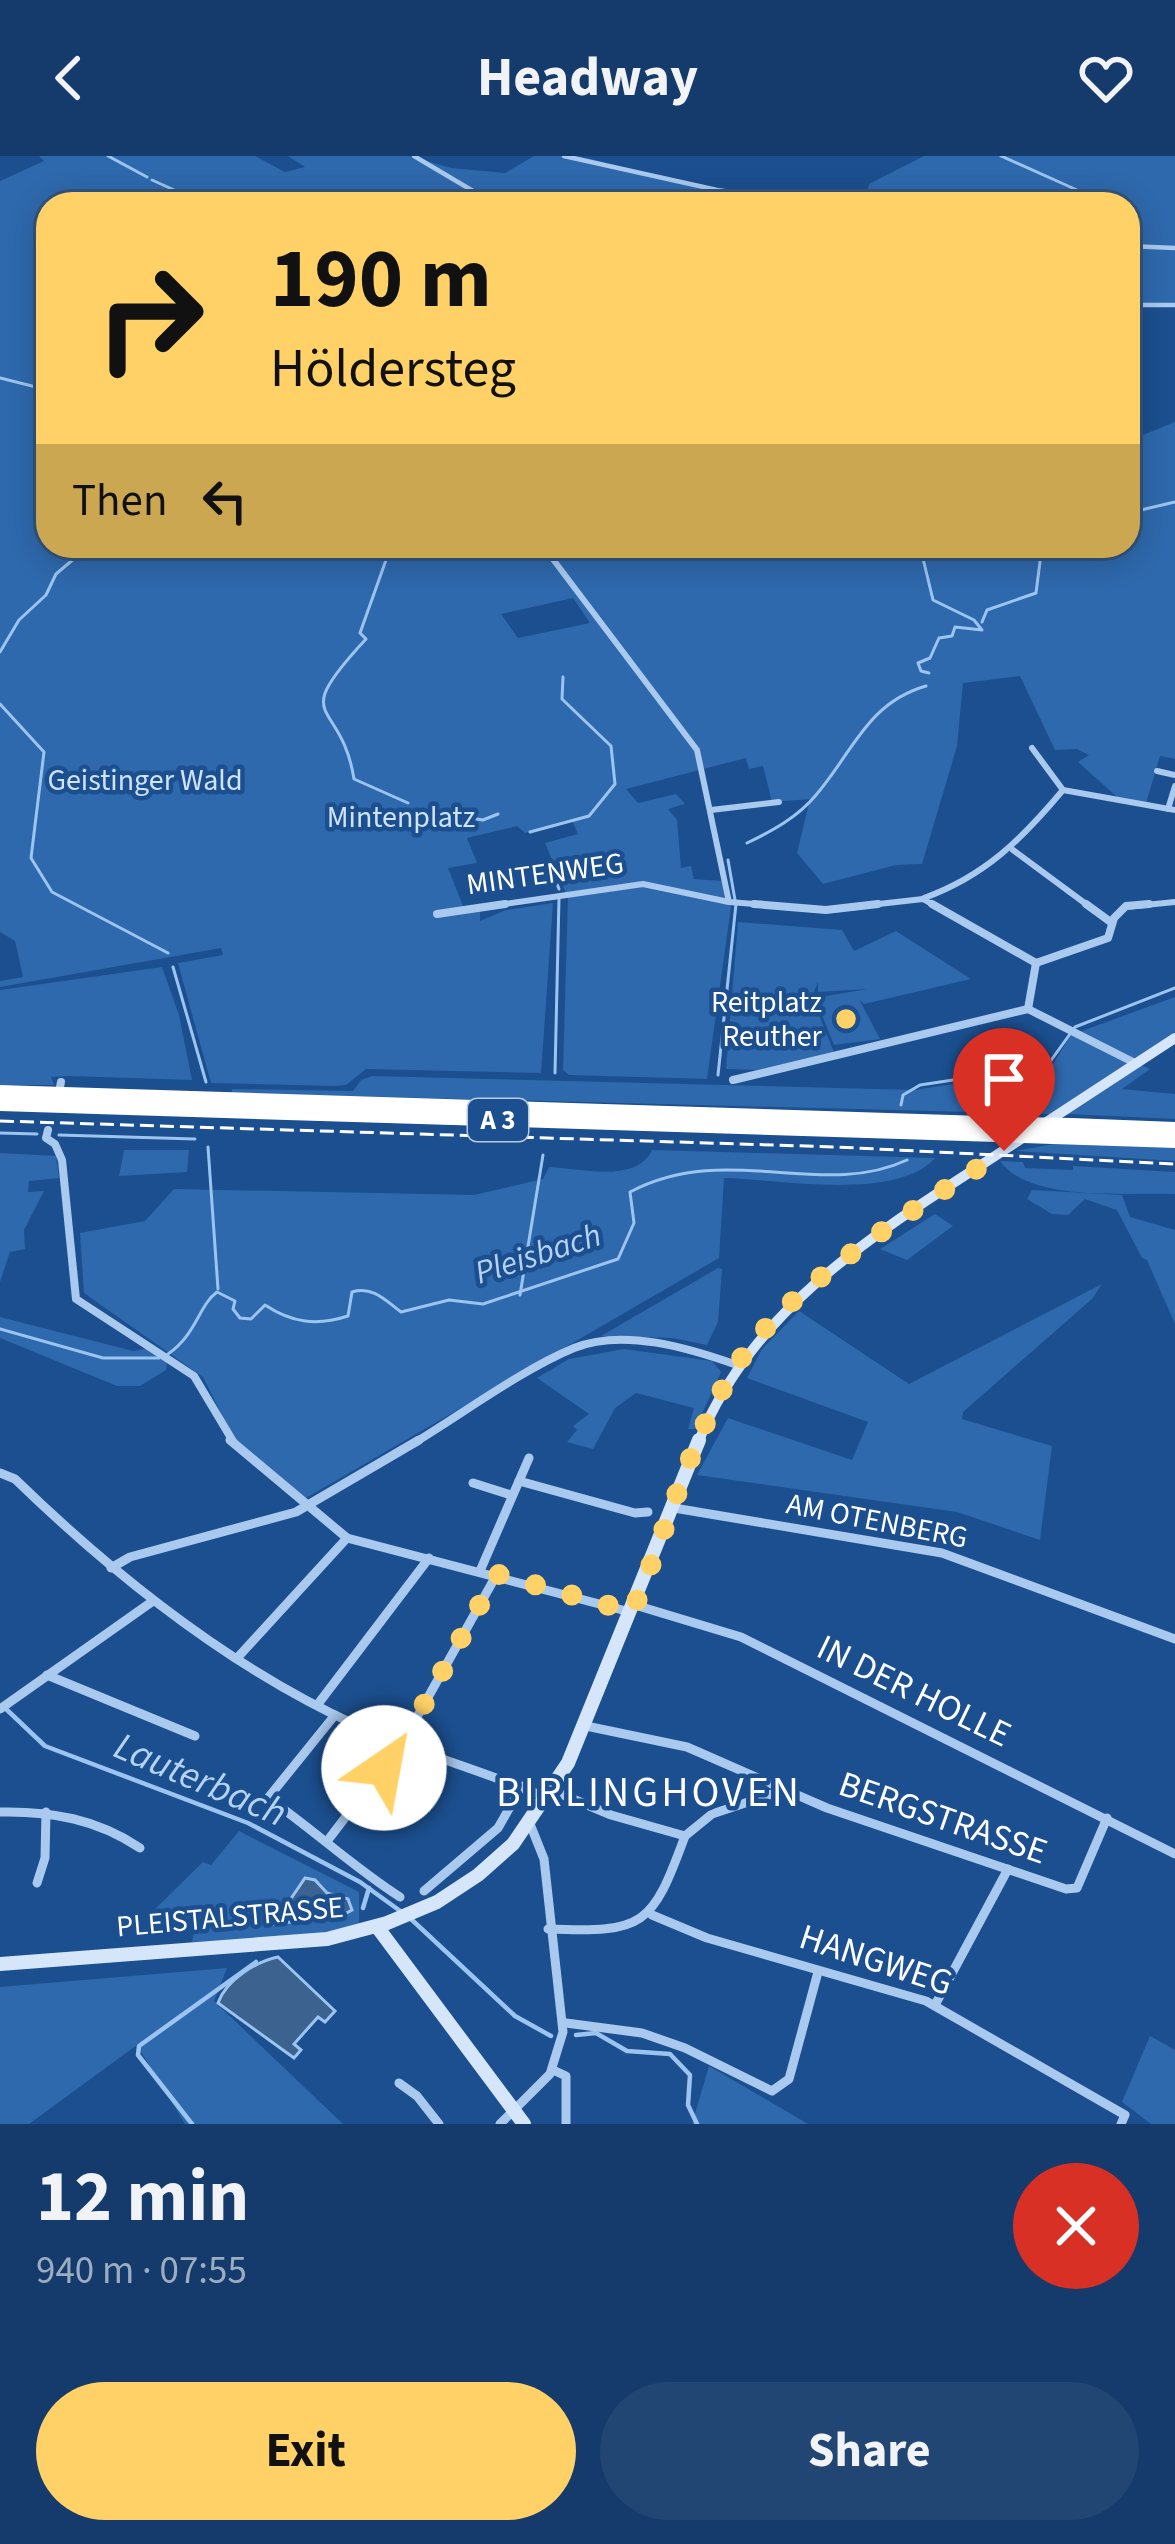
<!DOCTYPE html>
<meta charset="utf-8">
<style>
:root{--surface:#143b6b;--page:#214673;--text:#f1f3f6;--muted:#9dadc1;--line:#33557e;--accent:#ffd166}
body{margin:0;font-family:"Source Sans 3",sans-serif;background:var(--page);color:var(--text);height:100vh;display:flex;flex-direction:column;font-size:45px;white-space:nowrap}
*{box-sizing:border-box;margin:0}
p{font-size:39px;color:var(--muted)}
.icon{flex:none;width:66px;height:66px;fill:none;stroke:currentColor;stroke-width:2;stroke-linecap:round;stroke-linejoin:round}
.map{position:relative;height:1968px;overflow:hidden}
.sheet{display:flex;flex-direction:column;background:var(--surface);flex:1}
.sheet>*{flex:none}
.top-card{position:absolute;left:36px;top:36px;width:1104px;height:366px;border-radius:36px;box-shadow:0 6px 30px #0003,0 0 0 3px var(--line);background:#ffd166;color:#111;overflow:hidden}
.pin{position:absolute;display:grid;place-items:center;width:102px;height:102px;color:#fff;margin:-123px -51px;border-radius:50% 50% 50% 0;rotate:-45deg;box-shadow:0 0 12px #0007}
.pin .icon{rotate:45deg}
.me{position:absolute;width:132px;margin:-66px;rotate:33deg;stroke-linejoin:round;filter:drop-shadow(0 0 9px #0008)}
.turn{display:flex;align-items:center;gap:42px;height:252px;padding:0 36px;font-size:54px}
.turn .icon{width:156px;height:156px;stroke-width:2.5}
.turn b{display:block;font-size:84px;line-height:102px}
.then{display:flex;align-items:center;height:114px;padding:0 36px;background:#0003;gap:24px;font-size:45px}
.round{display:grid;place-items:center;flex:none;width:126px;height:126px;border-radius:63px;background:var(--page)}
.headline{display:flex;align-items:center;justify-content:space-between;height:204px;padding:0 36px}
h1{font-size:72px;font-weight:700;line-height:90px}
.action{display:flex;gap:24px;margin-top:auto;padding:24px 36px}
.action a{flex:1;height:138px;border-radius:72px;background:var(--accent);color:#111;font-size:48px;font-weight:700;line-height:138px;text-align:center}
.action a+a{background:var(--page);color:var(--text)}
header{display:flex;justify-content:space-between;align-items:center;height:156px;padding:0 36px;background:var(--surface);font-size:54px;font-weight:700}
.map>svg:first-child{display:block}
</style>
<header><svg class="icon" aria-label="back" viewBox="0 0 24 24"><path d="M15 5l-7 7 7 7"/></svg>Headway<svg class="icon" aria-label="heart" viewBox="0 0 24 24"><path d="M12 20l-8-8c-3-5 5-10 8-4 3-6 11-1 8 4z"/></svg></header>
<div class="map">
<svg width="1175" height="1968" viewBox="0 0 1175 1968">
<rect width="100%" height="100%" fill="#1b4f8f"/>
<g fill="#2e69ad" fill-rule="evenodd">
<path d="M39,0H255L285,16L305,11L288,0H409L451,12L505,17L534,0H578L717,34L813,48H48V390H1128V302L1138,281L1175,266V603L1160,600L1146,647L1117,641L1078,606L1089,599L1077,593L1055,594L1020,520L963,527L957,590L922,708L896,709L823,728L797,697L810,643L772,646L763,610L749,613L746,602L626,633L638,647L676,638L685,648L668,653L677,664L681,712L691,710L694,723L722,725L731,751L707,923L569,919L563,914L568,742L545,687L578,678L572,664L525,677L517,670L467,682L477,707L448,712L465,755L480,753V765L506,754L553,747L541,917L366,913L346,929L333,930L211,927L178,807L223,799L221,792L0,831V825L23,821L15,785L0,776V25L44,5ZM573,442L590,467L518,482L501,458Z"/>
<path d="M924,0H1175V148L1128,147V48H864L869,28Z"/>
<path d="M738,766L842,774L854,795L896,775L971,823L864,848L859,843L880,883L834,889L815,842L867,833L818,836V826L812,841L835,899L758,914L726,913Z"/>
<path d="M162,811L179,859L192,924L68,920L51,921L54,929H0V834Z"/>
<path d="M1175,841V876L1050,958L232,937V933L353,935L361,924L372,920L915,934L1043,914L1053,908L1071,879Z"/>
<path d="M1141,909L1150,913L1122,933L1175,938V963L1067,958Z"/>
<path d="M1054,988L1175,992V1005L1014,995Z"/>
<path d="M124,994H189L187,1016L119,1020Z"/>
<path d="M652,994L935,1002C896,1046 778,1023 724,1022L719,1102L306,1342L234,1283L203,1221L84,1137L80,1077L145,1065L174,1033L474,1039L543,1023L549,1011C580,1012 636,1028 652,994Z"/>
<path d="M0,997L56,1000L59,1022L29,1025L28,1036L44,1035L24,1074L25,1093L10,1096L0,1126Z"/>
<path d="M1000,1005L1023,1006L1025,1012L1073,1014V1010L1175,1016V1038C1127,1036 1030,1047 1000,1005Z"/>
<path d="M1032,1034L1122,1039L1130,1061L1175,1074V1168L1147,1104L1142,1102L1117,1054L1085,1043L1068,1059L1052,1058L1027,1043Z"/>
<path d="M935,1058L953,1070L907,1104L880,1093Z"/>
<path d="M718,1112L722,1113L718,1166L707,1189L673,1182L601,1180Z"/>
<path d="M1102,1128L1092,1143L963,1256L962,1263L1052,1290L1040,1384L957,1356L697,1319L728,1262L852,1304L868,1266L747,1222L762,1193L799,1155L909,1228Z"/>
<path d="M0,1161L133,1195L149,1192L167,1207L166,1214L140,1230H117L0,1182Z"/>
<path d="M624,1193L712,1205L721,1216L695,1273H688L694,1252L636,1237L615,1252L593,1293L567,1286L577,1274L573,1270L589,1258L537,1222L569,1203Z"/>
<path d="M239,1675L359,1736V1772L288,1782L192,1786L194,1775L164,1774L153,1755L203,1706L211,1709Z"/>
<path d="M227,1812L214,1845L343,1968H185L137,1889L29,1968H0V1831Z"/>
<path d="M1150,1880L1175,1894V1968H1151L1122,1946Z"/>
<path d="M709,1910L808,1968H692Z"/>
</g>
<g fill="#3c6290" stroke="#9cc4f0" stroke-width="3">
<path d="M305,1722L315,1724L327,1737L348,1743L352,1754L341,1760L273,1768V1755L290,1744Z"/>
<path d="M278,1801L335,1855L325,1866L318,1861L294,1888L301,1894L294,1902L218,1847C226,1824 255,1806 278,1801Z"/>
</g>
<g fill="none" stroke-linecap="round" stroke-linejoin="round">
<g stroke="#9cc4f0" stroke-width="3">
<path d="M108,0L147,21"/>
<path d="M1001,0L1077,34"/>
<path d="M152,24L205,48"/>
<path d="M1083,36L1129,45"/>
<path d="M0,222L48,234"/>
<path d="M1128,357L1175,346"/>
<path d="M391,390L360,477L366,483C286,569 341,540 354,623L408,647"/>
<path d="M920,390L933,444L974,464L982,474L955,471L952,480L939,482L930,502L918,507L921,515L929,517"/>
<path d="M982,466L987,454L1036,437L1042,390"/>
<path d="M0,496L19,464L46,439L56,418L89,390"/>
<path d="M0,548L44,596L31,702L52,736L168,797"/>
<path d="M452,659L483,664L498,658"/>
<path d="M530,676L589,660L615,628L611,590L562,543L563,521"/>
<path d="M747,687C772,675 798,661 816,639C853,596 867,547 926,530"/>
<path d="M728,704L735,744"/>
<path d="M552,715L559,733"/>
<path d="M173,811L206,926"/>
<path d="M555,917L559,742"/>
<path d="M718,919L736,748"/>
<path d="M901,949L903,939L920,929L1047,910L1075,871L1175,832"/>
<path d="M0,977L37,978"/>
<path d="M59,979L195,983"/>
<path d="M208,991L218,1133"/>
<path d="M520,1139L543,999"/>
<path d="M0,1173L103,1202H159"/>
<path d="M168,1198C196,1179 199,1149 217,1136L235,1145L233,1153L240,1162L251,1163L265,1149C292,1167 317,1170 348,1160L352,1136C373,1130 385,1144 401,1156L449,1144L483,1148L618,1103L634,1067L630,1036C726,985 821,1044 907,1004"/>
</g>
<g stroke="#9cc4f0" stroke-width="4.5">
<path d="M5,1552L45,1590L248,1667L360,1726L403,1757"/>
<path d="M363,1752L369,1732"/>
<path d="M411,1763L515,1860L551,1880"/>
<path d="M576,1879L596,1877L627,1895L670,1898L690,1919L688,1949L697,1968"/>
<path d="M192,1968L138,1899L139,1890L256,1806"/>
</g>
<g stroke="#a9c9ee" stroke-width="4.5">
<path d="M414,0L495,48"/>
<path d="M564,0L717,34L813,48"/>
<path d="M1128,90L1175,92"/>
<path d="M1128,149H1175"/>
</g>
<g stroke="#a9c9ee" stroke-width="6">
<path d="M543,390L697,594L729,746L791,751"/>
<path d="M1032,592L1063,634"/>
<path d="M1157,615L1175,619"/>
<path d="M1063,634L1175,654"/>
<path d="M1168,653L1175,630"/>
<path d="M711,654L779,646"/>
<path d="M1013,694L1090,751"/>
<path d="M924,742C985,720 1022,683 1063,634"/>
<path d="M484,751L643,728L729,746"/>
<path d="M852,751L923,743L937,751"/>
<path d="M1125,751L1175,746"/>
</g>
<g stroke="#a9c9ee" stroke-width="8">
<path d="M754,748L826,754L878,748"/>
<path d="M932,748L1036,807"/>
<path d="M1086,748L1112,767"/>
<path d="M437,758L505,748"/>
<path d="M1036,807L1108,782L1114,762L1126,750L1149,748"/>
<path d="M1028,853L1036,807"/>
<path d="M733,924L1028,853L1133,906"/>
<path d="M60,931L61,926"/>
<path d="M48,974L46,982L55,988L62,1004L76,1143L194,1220L234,1287"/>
<path d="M414,1287C462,1258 523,1213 574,1192C623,1172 689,1192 737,1209"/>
</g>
<g stroke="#a9c9ee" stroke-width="9">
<path d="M230,1284L347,1382L630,1456"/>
<path d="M0,1317L15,1323C115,1420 230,1512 358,1570C419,1598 485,1615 547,1642"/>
<path d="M519,1325L635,1357L648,1356"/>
<path d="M473,1327L511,1339"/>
<path d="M674,1352L942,1397L1175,1483"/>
<path d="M111,1412L130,1401L296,1356L419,1284"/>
<path d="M480,1415L529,1302"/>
<path d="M635,1449L741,1481L1175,1698"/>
<path d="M239,1500L347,1382"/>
<path d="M47,1519L195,1580"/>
<path d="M318,1548L429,1402"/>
<path d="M0,1553L153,1445"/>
<path d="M335,1559L268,1642C314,1674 353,1711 400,1741"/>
<path d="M586,1570L687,1591L827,1652L1066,1733L1077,1732L1107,1662"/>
<path d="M554,1635L611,1659L685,1680L712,1658L781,1635"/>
<path d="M0,1656C51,1655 97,1663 140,1692"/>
<path d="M328,1684L403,1586L497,1418"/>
<path d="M37,1727L45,1702L46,1656"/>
<path d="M424,1735L498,1672L522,1630"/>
<path d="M652,1759L707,1782L926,1845L1125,1959L1121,1968"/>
<path d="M548,1773C645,1777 652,1770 685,1680"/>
<path d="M935,1849L1008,1713"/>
<path d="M566,1867L642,1877L685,1892L772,1935L789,1923L818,1816"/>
<path d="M553,1914L566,1920V1968"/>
<path d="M399,1927L417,1940L439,1968"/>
<path d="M500,1968L550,1918L563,1876L544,1703L530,1668"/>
</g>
<g stroke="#d6e6fa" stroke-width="10">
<path d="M1042,969L1175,882"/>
<path d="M698,1287C757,1139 901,1063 1027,979"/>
</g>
<g stroke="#d6e6fa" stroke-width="14">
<path d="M378,1772L524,1968"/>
<path d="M0,1808L327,1783L387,1767L437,1746L478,1719L513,1688L568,1607L699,1284"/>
</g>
<g stroke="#fff" stroke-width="14">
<path d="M0,936L1014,968"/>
<path d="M0,948L997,979"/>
<path d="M1071,969L1175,973"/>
<path d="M1053,981L1175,985"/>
</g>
<path stroke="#fff" stroke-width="3" stroke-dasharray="14 6" stroke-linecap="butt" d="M0,965L837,991L1175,1008"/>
<g stroke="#fff" stroke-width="14">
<path d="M1014,968L1071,969"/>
<path d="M997,979L1053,981"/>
</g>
</g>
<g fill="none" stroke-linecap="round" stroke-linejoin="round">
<path stroke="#ffd166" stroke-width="21" stroke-dasharray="0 37.8" d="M384,1612L403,1586L497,1418L632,1456C667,1376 688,1287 735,1212C788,1127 920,1051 1004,995"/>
</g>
<circle fill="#ffd166" stroke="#1b4f8f" stroke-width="4.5" cx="846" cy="863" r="12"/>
<g text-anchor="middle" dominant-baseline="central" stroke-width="9" stroke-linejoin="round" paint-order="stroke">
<rect fill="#1b4f8f" stroke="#bbcadd" stroke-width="3" x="468" y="943" width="60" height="42" rx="9"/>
<g font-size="27" font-weight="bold" fill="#fff">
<text x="498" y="964">A 3</text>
</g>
<g font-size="30" fill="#cfe3fa" stroke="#1b4f8f">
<text x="145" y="624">Geistinger Wald</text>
<text x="401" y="661">Mintenplatz</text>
</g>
<g font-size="30" fill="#fff" stroke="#1b4f8f">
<text transform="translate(545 718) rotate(-8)">MINTENWEG</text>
<text transform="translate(877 1365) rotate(11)">AM OTENBERG</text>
<text transform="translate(230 1761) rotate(-5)">PLEISTALSTRASSE</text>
</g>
<g font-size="30" fill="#fff" stroke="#1b4f8f" text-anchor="end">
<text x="822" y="846">Reitplatz<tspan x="822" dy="34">Reuther</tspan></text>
</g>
<g font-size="33" font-style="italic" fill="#b5d3f5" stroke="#1b4f8f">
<text transform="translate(538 1098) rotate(-18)">Pleisbach</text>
</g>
<g font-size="36" fill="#fff" stroke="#1b4f8f">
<text transform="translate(914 1535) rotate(26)">IN DER HOLLE</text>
<text transform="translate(943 1662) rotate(19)">BERGSTRASSE</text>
<text transform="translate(876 1804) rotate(18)">HANGWEG</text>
</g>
<g font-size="39" font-style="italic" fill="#b5d3f5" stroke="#1b4f8f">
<text transform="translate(200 1624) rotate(23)">Lauterbach</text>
</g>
<g font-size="42" letter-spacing="3" fill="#fff" stroke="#1b4f8f">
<text x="649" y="1637">BIRLINGHOVEN</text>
</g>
</g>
</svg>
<div class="pin" style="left:1004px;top:995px;background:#d93025"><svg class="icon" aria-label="arrive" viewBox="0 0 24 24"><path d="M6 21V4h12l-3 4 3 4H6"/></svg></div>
<svg class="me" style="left:384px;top:1612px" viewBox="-20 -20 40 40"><circle r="19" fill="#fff"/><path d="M0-13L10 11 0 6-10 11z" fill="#ffd166"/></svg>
<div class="top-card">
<div class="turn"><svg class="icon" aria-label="right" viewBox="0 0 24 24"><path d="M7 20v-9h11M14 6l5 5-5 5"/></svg><div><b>190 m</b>Höldersteg</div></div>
<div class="then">Then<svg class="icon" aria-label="left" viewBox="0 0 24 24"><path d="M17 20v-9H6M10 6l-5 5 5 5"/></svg></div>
</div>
</div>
<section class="sheet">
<div class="headline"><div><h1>12 min</h1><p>940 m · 07:55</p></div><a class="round" style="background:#d93025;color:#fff"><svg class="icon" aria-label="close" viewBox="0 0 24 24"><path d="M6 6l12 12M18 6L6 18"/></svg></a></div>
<div class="action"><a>Exit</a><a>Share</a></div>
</section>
